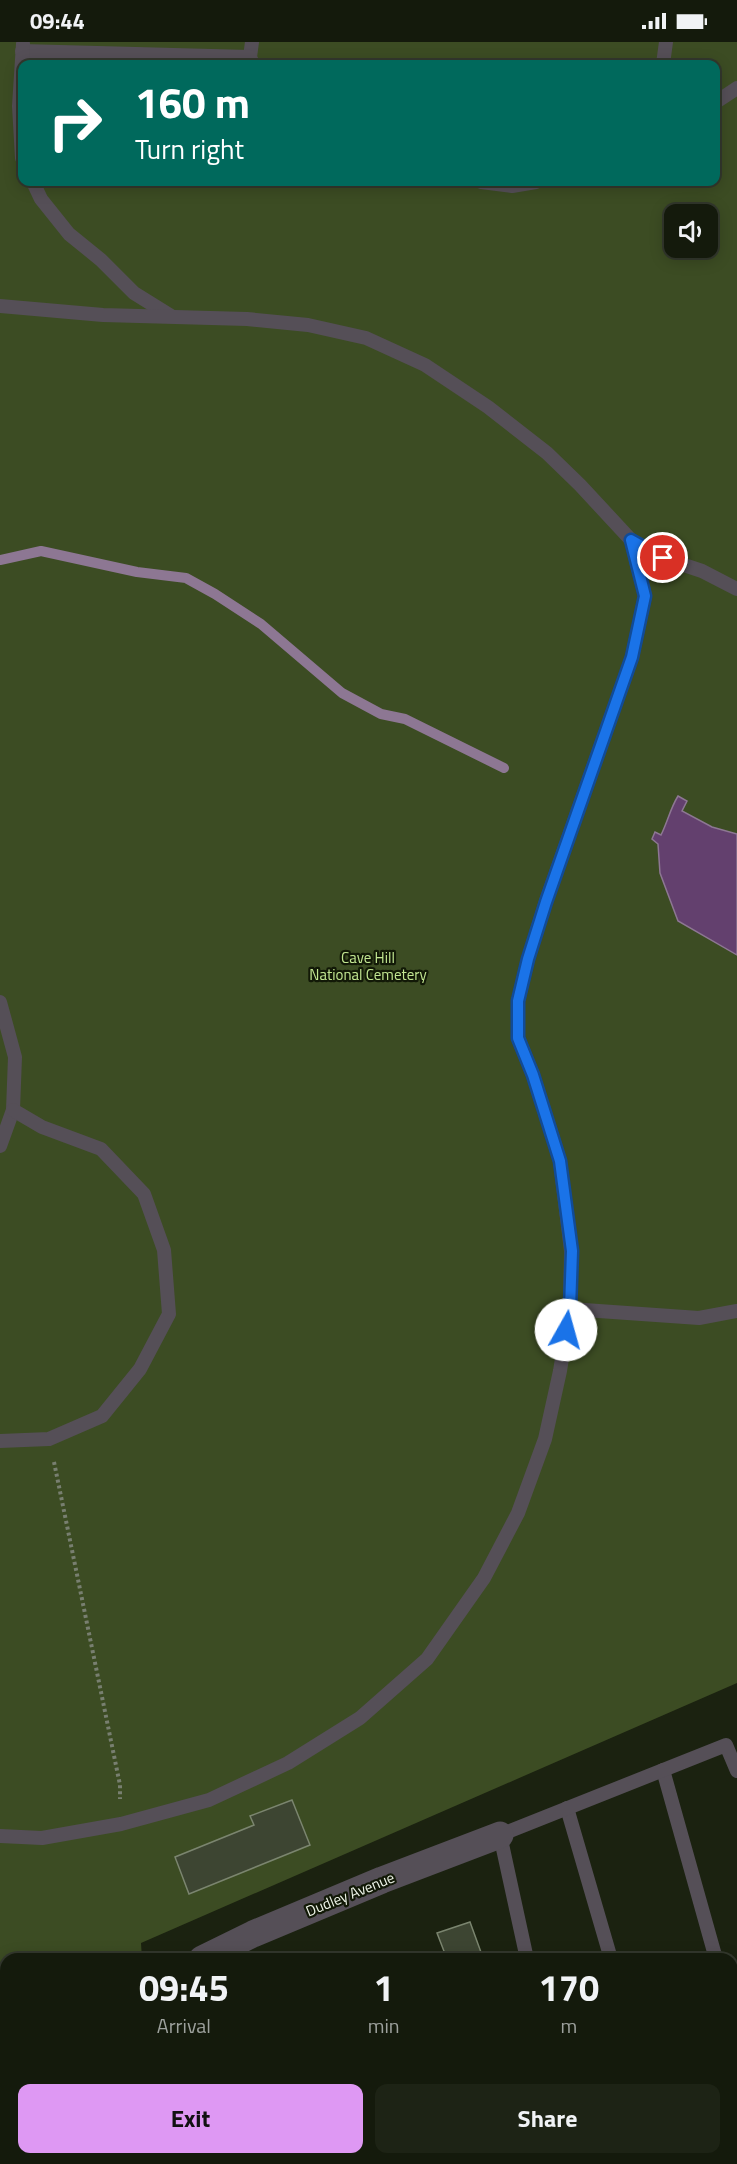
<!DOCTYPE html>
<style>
:root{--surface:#141a0c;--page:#1d2315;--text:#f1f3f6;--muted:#9da19d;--line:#33382d;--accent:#de98f3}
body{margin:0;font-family:"Titillium Web",sans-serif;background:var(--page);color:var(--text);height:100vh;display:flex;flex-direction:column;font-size:22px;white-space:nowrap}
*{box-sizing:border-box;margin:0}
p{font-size:20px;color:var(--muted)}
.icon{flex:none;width:33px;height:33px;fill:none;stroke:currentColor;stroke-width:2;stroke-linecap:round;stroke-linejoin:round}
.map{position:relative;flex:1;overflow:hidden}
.side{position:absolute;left:0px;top:1911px;width:738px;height:212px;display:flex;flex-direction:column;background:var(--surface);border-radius:18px 18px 0 0;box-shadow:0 3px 15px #0003,0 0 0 2px var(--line)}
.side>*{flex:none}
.top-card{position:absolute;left:18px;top:18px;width:702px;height:126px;border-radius:12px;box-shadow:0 3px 15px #0003,0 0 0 2px var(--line);background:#00695c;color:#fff;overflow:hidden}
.fabs{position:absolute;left:664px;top:162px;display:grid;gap:12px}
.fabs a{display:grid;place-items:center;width:54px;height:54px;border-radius:12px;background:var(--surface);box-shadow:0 3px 15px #0003,0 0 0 2px var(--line);font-size:30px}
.pin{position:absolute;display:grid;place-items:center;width:51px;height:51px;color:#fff;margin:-26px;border:3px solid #fff;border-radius:50%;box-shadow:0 2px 6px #0007}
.me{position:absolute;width:66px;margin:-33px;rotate:7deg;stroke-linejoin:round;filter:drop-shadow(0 0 4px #0008)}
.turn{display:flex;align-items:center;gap:21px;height:126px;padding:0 18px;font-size:27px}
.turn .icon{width:78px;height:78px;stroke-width:2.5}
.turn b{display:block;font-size:42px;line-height:51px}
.eta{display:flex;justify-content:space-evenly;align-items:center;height:102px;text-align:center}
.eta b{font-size:36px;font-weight:700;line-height:42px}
.cta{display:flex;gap:12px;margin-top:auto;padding:12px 18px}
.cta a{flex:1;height:69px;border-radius:12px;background:var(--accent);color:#111;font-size:24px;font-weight:700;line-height:69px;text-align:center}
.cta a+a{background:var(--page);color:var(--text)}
.status{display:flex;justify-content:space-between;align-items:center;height:42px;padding:0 30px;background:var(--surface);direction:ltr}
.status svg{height:16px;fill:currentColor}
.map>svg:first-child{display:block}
</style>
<div class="status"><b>09:44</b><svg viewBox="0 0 49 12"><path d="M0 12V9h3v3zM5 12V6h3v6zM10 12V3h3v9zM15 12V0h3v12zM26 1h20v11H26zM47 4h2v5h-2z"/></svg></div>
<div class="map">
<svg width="737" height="2122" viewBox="0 0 737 2122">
<rect width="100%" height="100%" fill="#1b2210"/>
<path fill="#3c4c23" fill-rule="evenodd" d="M0,0H737V1641L141,1901L142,1917H6V2116H146V2122H0ZM22,22H716V140H22ZM675,172H708V206H675Z"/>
<path fill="#63406e" stroke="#8d7793" stroke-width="1.5" d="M678,754L687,759L682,769L712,785L737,792V913L678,879L660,831L658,802L652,797L655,790L661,793C668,779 670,767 678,754Z"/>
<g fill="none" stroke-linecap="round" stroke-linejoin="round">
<path stroke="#8d7793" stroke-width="10" d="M0,518L41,509L137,530L186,536L215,552L261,582L342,651L381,672L405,677L504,726"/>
</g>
<g fill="#3d4532" stroke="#7b856f" stroke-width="1.5">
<path d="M292,1758L310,1803L189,1852L175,1815L254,1783L250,1774Z"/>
<path d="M470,1880L482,1913L470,1917H447L437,1891Z"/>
<path d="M341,2116H355L357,2122H327Z"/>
<path d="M613,2116H692L693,2122H614Z"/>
</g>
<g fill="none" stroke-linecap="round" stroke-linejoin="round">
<path stroke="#787f70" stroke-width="4" stroke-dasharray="3 3" stroke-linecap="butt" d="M54,1420L120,1743V1757"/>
<g stroke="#554f57" stroke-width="14">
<path d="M252,0L250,15L253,22"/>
<path d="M22,9L250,15"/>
<path d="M663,22L666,0"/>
<path d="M716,60L737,46"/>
<path d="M22,116L19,64L23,2"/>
<path d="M33,140L41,157L69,192L101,218L134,251L171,274"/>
<path d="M481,140L512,144L536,140"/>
<path d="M0,264L103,273L247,277L308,283L366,296L425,323L488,365L547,411L580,443L631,498L663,516L702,529L737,547"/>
<path d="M0,960L15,1015L13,1068L0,1104"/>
<path d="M570,1267L699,1276L737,1269"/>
<path d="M0,1399L49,1397L102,1374L140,1327L169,1272L164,1208L144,1152L101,1107L42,1085L13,1068"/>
<path d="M663,1728L716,1917"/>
<path d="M567,1766L611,1917"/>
<path d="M0,1794L42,1796L121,1782L209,1758L288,1721L360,1676L427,1617L484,1536L518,1471L545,1397L560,1329L570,1267L571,1209L560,1119L533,1033L518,996V959L528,917L546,859L632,615L645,554L631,498"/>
<path d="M527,1917L500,1793L726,1703L737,1729"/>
<path d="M732,1979L737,2001"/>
</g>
<g stroke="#554f57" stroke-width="27">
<path d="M202,1917L253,1892L382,1838L500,1793"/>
<path d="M198,2116L199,2122"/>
</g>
</g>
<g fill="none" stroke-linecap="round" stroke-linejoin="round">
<defs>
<path id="route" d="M566,1288L570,1267L572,1209L560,1119L533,1033L518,996V959L528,917L546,860L632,615L645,554L631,498L663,516"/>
</defs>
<use href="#route" stroke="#114b97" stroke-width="15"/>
<use href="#route" stroke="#1a73e8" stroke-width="10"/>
</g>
<g text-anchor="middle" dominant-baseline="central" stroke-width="4.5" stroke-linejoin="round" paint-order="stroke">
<g font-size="15" fill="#c3e792" stroke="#121907">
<text x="368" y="915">Cave Hill<tspan x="368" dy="17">National Cemetery</tspan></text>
</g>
<g font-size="15" fill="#f0f6ea" stroke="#121907">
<text transform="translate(350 1852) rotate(-22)">Dudley Avenue</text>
</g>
</g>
</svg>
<div class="fabs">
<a><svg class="icon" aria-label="sound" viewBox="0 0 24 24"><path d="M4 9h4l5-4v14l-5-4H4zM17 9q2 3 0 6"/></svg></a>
</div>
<div class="pin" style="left:663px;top:516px;background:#d93025"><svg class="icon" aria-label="arrive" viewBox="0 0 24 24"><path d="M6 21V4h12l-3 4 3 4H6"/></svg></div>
<svg class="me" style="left:566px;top:1288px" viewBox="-20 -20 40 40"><circle r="19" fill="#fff"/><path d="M0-13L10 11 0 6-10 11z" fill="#1a73e8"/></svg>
<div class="top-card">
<div class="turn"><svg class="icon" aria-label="right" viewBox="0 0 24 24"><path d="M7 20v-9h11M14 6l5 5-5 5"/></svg><div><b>160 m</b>Turn right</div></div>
</div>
<section class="side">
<div class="eta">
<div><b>09:45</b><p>Arrival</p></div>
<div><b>1</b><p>min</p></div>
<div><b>170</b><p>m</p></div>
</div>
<div class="cta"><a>Exit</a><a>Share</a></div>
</section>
</div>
